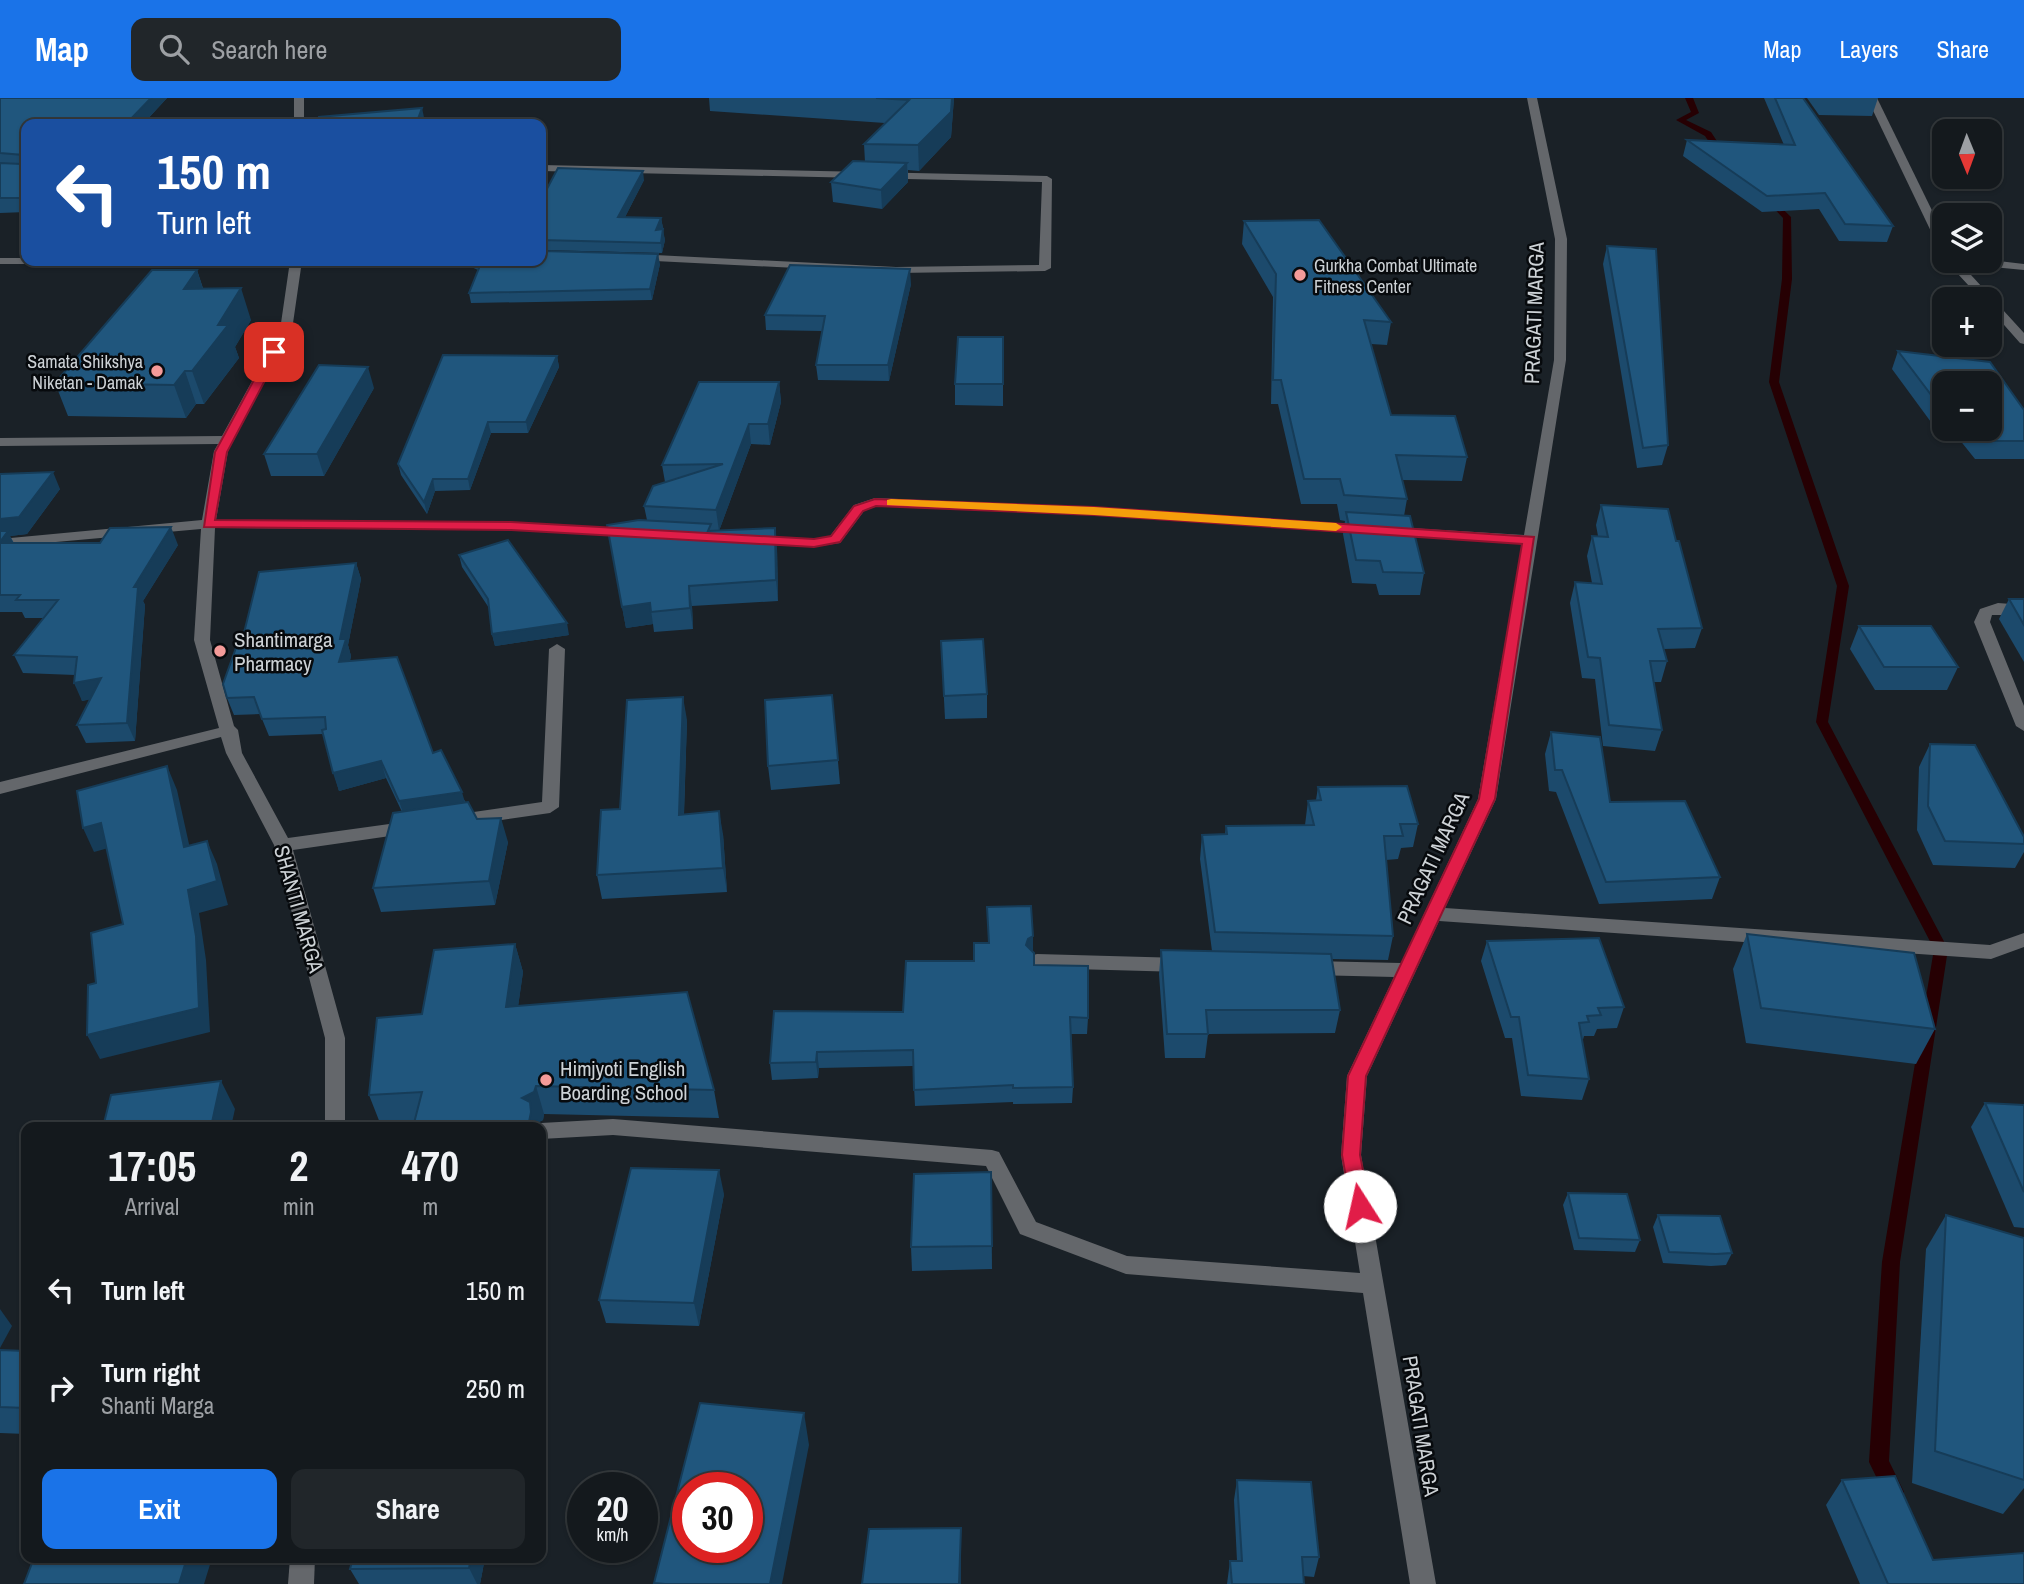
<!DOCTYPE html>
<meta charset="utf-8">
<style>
:root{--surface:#14191d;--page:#21262a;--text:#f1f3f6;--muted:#9da0a4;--line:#33383b;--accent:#1a73e8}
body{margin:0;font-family:"Archivo Narrow",sans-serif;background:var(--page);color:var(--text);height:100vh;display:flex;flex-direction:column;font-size:26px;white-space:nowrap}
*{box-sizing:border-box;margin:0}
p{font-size:23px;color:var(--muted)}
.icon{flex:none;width:38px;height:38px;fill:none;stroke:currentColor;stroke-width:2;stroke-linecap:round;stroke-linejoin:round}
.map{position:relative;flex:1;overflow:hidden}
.details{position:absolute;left:21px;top:1024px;width:525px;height:441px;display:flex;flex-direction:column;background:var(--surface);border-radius:14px;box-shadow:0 2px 5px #0004,0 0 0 2px var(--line)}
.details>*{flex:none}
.guide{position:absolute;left:21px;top:21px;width:525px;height:147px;border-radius:14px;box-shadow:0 2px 5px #0004,0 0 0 2px var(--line);background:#1a4fa0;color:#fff;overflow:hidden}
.needle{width:46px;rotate:179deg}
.buttons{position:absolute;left:1932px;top:21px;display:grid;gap:14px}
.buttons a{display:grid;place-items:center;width:70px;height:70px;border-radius:14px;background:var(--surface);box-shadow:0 2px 5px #0004,0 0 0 2px var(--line);font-size:35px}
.speed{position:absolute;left:567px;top:1374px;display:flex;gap:14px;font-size:35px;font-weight:700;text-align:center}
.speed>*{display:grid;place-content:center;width:91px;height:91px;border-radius:50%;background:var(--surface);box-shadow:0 2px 5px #0004,0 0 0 2px var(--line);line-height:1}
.speed small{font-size:18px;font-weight:400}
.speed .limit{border:10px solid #d22;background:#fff;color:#111}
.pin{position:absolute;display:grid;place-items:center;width:60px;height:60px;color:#fff;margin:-30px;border-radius:14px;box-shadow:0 4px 10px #0006}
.me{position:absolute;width:77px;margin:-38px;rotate:350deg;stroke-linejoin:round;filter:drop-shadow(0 0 5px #0008)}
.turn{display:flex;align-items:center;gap:24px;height:147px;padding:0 21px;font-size:32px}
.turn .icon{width:91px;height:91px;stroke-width:2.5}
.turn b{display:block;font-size:49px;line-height:60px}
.eta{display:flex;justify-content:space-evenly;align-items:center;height:119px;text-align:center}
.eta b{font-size:42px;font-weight:700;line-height:49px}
.action{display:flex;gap:14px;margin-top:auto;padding:14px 21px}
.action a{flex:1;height:80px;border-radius:14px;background:var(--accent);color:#fff;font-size:28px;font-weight:700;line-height:80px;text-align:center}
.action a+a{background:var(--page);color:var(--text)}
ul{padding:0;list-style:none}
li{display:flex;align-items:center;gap:21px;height:98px;padding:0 21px}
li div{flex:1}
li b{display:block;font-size:26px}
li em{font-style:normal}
header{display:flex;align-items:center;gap:42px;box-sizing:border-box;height:98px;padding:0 35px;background:var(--accent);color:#fff}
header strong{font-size:33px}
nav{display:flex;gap:38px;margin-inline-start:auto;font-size:24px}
.search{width:490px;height:63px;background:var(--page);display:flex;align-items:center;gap:18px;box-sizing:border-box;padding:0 24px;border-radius:14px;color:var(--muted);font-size:26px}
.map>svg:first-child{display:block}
</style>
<header>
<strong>Map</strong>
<div class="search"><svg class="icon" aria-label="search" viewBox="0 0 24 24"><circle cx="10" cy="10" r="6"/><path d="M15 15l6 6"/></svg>Search here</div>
<nav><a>Map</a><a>Layers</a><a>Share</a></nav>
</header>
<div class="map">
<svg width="2024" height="1486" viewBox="0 0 2024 1486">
<rect width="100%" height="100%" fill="#1a2127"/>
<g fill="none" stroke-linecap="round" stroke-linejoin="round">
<g fill="#260003" fill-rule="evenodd">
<path d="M1685,0H1693L1699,15L1686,22L1711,34L1726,57L1725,59H1719L1705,38L1676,22L1691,14Z"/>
<path d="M1768,97L1791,119L1792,181L1779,284L1849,488L1828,624L1948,851L1900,1164L1889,1363L1904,1394L1901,1401L1894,1403L1887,1401L1869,1364L1882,1164L1934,851L1816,624L1837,488L1769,284L1782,181L1783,120L1764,100Z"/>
</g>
<g fill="#64676b" fill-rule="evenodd">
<rect x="294" y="0" width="10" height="26"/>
<path d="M1527,0H1537L1567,141L1566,262L1496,701L1445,810L1990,847L2024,835V849L1991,861L1439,823L1367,978L1361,1057L1436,1486H1410L1363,1195L1126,1176L1020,1136L986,1068L613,1037L541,1041V1029H533L541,1025L613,1021L992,1052L999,1054L1036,1124L1127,1158L1360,1175L1341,1057L1347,978L1394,879L1312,877L1305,875L1303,870L1305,865L1312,863L1401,865L1478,701L1522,446L1393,437L1386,433L1393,429L1524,437L1554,262L1555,141Z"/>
<path d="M1867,0H1877L1944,137V151L1938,148Z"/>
<path d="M541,67L1047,78L1052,81L1051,170L1045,173L896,175L635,162L629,159L635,156L896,169L1039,167L1042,84L541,73Z"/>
<path d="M0,160H26V163H281L275,166H0Z"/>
<path d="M1990,162L2024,166V172L1961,166L2024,235V246L2020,245L1990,211V201H1981L1946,163Z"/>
<path d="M290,163H302L292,232L228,353L216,422L511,424L631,431L638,435L631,439L511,432L215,430L210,542L234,628L238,632L242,655L288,740L411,723L420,729L411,735L293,752L345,940V1029H325V940L274,747L226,655L221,639L0,696V684L219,630L194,542L201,431L0,449V441L202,422L214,353L218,346L0,348V340L222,338L280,232Z"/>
<path d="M875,400L1094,409L1365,427L1372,431L1365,435L1094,417L877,408L864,413L840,445L814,449L753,446L746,442L753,438L814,441L830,438L854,407Z"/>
<path d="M1998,505L2024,507V517H1992L1990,524L2024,608V633L2016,628L1974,524L1980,511Z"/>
<path d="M557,546L565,551L559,709L550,715L453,729L447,727L444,723L447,719L453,717L542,704L549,551Z"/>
<path d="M1037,856L1182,860L1189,862L1191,867L1189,872L1182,874L1037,870L1030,868L1028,863L1030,858Z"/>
<path d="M290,1460H315L314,1486H288Z"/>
</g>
</g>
<g fill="#1c4a6c" fill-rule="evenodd">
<path d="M0,0H167L143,26H26V114L0,115Z"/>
<path d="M709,0H954L951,39L919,73L908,72V84L882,111L833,104L831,84L865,64L864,46L885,25L710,13Z"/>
<path d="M1764,0H1803L1893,128L1887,144L1839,143L1819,111L1762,114L1683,58L1687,42L1784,47Z"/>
<path d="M1807,0H1878L1872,18L1819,17Z"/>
<path d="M644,82L625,119L661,120L663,130L662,131L665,142L662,155L541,152V153V102Z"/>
<path d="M1244,123L1391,224L1387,247L1371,246L1391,317L1467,359L1462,383L1402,382L1407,401L1404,418L1424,475L1420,497H1379L1376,486L1352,485L1343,436L1345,423L1340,422L1337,406H1301L1278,306H1271L1273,199L1242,146Z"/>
<path d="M1607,148L1668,347L1662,367L1637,370L1603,166Z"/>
<path d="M458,163H541L660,166L652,202L471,205L469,195L478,172Z"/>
<path d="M197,172L203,190L251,222L235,249L239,260L204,306H196L186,320L68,318L55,285Z"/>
<path d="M911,186L889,283L818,282L816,267L822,233L766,232L765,217Z"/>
<path d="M1003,239V308L955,307V286Z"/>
<path d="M1898,253L2024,312V361H1975L1955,336L1939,335L1892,271ZM1944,285L1990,331H1944Z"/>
<path d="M557,258L559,269L528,335H491L470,392L435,393L427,416L401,377L398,366Z"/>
<path d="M779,284L781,304L770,347L751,346L719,433L777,450L778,503L692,508L693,531L654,534L653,526L626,530L607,427L647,422L644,408L665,384L662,367Z"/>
<path d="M374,290L324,378H271L264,356Z"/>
<path d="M0,376L60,391L27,436L10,438L14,445L178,447L143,503L145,507L135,643L86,645L77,627L90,601L82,603L75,577L23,575L14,557L44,520H25L22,514H0Z"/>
<path d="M1601,407L1676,443L1702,530L1695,550L1664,551L1667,563L1661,584H1654L1662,632L1655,653L1603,648L1595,581L1582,580L1570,505L1575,484L1592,485L1587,458L1592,438H1598L1596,427Z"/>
<path d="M459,457L569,537L495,548L492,536L489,510L462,469Z"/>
<path d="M356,465L361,481L348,547L351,558L350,563L433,655L477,721L508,744L495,807L381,814L373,790L402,714L386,680L339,693L323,636L269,638L260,616L234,617L227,600L241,547Z"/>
<path d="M2009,501H2024V564L1999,521Z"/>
<path d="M1859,528L1958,569L1947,592H1875L1850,551Z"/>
<path d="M941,543L987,596V620L945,621Z"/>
<path d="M832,597L840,686L771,692L768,668Z"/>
<path d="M687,622L684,717L723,736L727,794L602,801L597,777L620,711Z"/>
<path d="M1551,634L1610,704L1720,779L1712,801L1599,806L1556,694L1549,693L1545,656Z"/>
<path d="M1930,646L2024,739V754L2015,770L1933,767L1917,732L1919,669Z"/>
<path d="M1318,689L1418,726L1413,749L1401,750L1398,761L1386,762L1393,838L1388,862L1331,861L1340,912L1335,935L1208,936L1205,960H1165L1159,876L1161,852L1212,853L1200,761L1202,737L1225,736L1226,728L1305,727L1308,703L1316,702Z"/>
<path d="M1747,836L1935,931L1916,966L1746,945L1733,871Z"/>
<path d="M1487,843L1624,909L1617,930L1597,931L1594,938H1584L1582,945L1589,981L1582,1002L1521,998L1512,940H1505L1481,863Z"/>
<path d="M988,845L1033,854L1034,867L1088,920L1087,936H1071L1073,989L1072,1005L1013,1006V1004L915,1008L913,968L819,970L818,980L772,982L770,965L903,914L974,863Z"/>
<path d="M515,846L523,874L518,908L714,992L719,1020L544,1016L543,1022L537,1025L538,1029H413L415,1023L380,1025L369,997L422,916Z"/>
<path d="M1985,1005L2024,1007V1130L2014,1129L1971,1029Z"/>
<path d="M991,1074L992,1171L912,1173L911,1149Z"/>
<path d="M1568,1095L1640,1142L1635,1154L1574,1152L1563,1107Z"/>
<path d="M724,1096L699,1228L606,1225L599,1202Z"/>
<path d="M1658,1117L1732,1155L1726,1167L1711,1168L1663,1165L1653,1129Z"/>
<path d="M1946,1117L2024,1140V1390L2003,1416L1912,1385L1926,1151Z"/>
<path d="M0,1252L26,1253V1336L0,1335Z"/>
<path d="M1237,1382L1319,1459L1314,1479L1303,1478L1304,1486H1227L1230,1463H1237L1234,1402Z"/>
<path d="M1842,1382L1933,1462L2024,1486H1860L1826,1407Z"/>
<path d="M485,1460L480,1486H359L350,1471Z"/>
</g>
<g fill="#163c58">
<path d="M151,0H167L143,26H126Z"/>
<path d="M952,0H954L951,39L919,73L918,47Z"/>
<path d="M422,10L425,24L424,26H416Z"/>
<path d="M907,65L908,84L882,111L881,92Z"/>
<path d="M643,73L644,82L620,129L618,119Z"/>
<path d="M661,120L663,130L657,142L656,132Z"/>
<path d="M663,131L665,142L662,155L661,145Z"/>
<path d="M658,156L660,166L652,202L650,191Z"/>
<path d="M910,171L911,186L889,283L888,267Z"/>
<path d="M197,172L207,204L184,191Z"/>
<path d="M241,190L251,222L235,249L239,260L204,306L192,273L218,227Z"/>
<path d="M557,258L559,269L528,335L526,324Z"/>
<path d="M368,269L374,290L324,378L317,356Z"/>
<path d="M185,273L196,306L186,320L174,287Z"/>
<path d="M779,284L781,304L770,347L768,326Z"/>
<path d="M488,324L491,335L470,392L468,381Z"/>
<path d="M749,326L751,346L719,433L716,412Z"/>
<path d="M53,374L60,391L27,436L10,438L16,450L0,448V421Z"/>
<path d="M433,381L435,393L427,416L424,404Z"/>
<path d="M171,429L178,447L143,503L145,507L135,643L127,625L134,489Z"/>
<path d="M775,430L777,450L778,503L776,482Z"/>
<path d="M356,465L361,481L348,547L351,558L345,581L339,564L340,541Z"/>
<path d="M689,488L692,508L693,531L690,510Z"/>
<path d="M650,505L653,526L626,530L622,509Z"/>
<path d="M567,525L569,537L495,548L492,536Z"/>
<path d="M101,580L109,598L82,603L74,585Z"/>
<path d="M683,599L687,622L683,741L679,717Z"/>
<path d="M381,663L386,680L339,693L333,675Z"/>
<path d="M167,668L177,692L195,773L184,749Z"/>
<path d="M462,694L467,712L405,721L399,703Z"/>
<path d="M719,713L723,736L727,794L723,770Z"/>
<path d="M501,720L508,744L495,807L489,783Z"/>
<path d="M101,725L112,749L94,754L83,730Z"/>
<path d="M207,743L217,766L228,807L199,815L206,862L210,934L100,961L87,937L188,792Z"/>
<path d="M1033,838V855L1026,847L1028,841Z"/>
<path d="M515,846L523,874L514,938L506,909Z"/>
<path d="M817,954L819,970L818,980L816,964Z"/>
<path d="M221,983L235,1011L231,1029H211Z"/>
<path d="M536,988L544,1016L543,1022L537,1025L538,1029H528L522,1000Z"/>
<path d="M719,1072L724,1096L699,1228L694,1205Z"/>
<path d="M541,1099L548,1123L541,1162Z"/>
<path d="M0,1211L12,1228L0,1250Z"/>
<path d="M804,1315L809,1347L782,1486H770Z"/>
<path d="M961,1430V1486H959Z"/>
<path d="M187,1460H212L204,1486H179Z"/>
<path d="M471,1460H485L480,1486H477L469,1470Z"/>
</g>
<g fill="#20567d" stroke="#163c58" stroke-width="2" fill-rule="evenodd">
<path d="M0,0H151L126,26H26V100H0V65L21,66L23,57L0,55Z"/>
<path d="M876,0H952L951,14L918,47L864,46L909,2Z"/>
<path d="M1775,0H1803L1893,128L1845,126L1825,95L1767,98L1687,42L1795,47Z"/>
<path d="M422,10L416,26H318L319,19Z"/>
<path d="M853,63L907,65L881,92L831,84Z"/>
<path d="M558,70L643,73L618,119L661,120L656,132L663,131L661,145L541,142V102Z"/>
<path d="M1319,122L1391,224L1364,222L1391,317L1455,318L1467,359L1396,357L1407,401L1344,397L1340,381H1304L1281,282H1273L1276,176L1244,123Z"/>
<path d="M1607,148L1656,151L1668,347L1643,350Z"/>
<path d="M541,153L658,156L650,191L469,195L481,165L477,163H541Z"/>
<path d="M790,167L910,171L888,267H816L825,218L765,217Z"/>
<path d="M152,172H197L184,191L241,190L218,227H228L192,273H185L174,287L55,285Z"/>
<path d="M958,239H1003V286H955Z"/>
<path d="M1898,253L1990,264L2024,312V343H1983L1974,331H1990V285H1944V314Z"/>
<path d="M443,257L557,258L526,324H488L468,381H433L424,404L398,366Z"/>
<path d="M319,267L368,269L317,356H264Z"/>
<path d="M699,284H779L768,326H749L716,412L644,408L653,388L723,366L662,367Z"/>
<path d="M53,374L19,419L0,421V376Z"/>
<path d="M1601,407L1668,411L1676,443H1679L1702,530L1658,531L1667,563H1650L1662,632L1609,627L1600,560L1588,559L1575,484L1602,486L1592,438L1608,439Z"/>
<path d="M1346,414L1410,418L1424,475L1383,474L1380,463L1356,462Z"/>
<path d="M639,422L711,426L708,433L775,430L776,482L689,488L690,510L651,514L650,505L622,509L607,427Z"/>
<path d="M171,429L134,489H138L127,625L77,627L101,580L74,585L77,559L14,557L58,502H16L20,497H0V445H100L110,430Z"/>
<path d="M0,433H8L0,444Z"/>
<path d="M508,442L567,525L492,536L488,501L459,457Z"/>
<path d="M356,465L340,541H346L339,564L397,559L433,655L441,652L462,694L399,703L381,663L333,675L322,632L326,631L325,619L262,621L254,599L227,600L223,586L237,547H241L259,474Z"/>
<path d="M2009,501H2024V527Z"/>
<path d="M1859,528H1931L1958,569H1884Z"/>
<path d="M983,541L987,596L944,598L941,543Z"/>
<path d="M832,597L838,662L768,668L765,602Z"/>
<path d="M683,599L679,717L719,713L723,770L597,777L601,712L620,711L627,602Z"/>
<path d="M1551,634L1600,639L1610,704L1685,703L1720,779L1606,784L1562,672H1555Z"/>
<path d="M1930,646L1975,647L2024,739V746L1945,743L1928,708Z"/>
<path d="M167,668L184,749L207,743L217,783L188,792L196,838L199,910L87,937L88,887L96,885L91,835L123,826L101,725L83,730L77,693Z"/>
<path d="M1407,688L1418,726H1400L1403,738H1384L1393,838L1215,834L1202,737L1227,736L1226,728L1314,727L1308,703L1321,702L1318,689Z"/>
<path d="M468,704L477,721L501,720L489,783L373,790L393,715Z"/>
<path d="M1031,808L1033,838L1028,841L1026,847L1034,855V867L1088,868V920L1070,919L1073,989L1013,990V987L914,992L913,952L817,954L816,964L770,965L774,913L903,914L906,863H974V845H989L987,809Z"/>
<path d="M1747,836L1914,855L1935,931L1761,910Z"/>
<path d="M1599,840L1624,909L1598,910L1601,917L1587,918L1589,924L1579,925L1589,981L1528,977L1519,919H1511L1487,843Z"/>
<path d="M515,846L506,909L687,894L714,992L536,988L534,994L522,1000L530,1004L531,1014L528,1029H413L422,994L369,997L377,920L422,916L434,852Z"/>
<path d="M1161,852L1331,856L1340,912H1206L1208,936H1167Z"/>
<path d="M221,983L211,1029H103L111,997Z"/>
<path d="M1985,1005L2024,1007V1094Z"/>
<path d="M631,1070L719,1072L694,1205L599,1202Z"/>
<path d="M991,1074L992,1148L911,1149L914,1076Z"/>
<path d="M1568,1095L1627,1096L1640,1142L1579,1140Z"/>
<path d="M1658,1117L1720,1118L1732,1155L1716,1156L1669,1154Z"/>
<path d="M1946,1117L2024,1140V1382L1935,1353Z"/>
<path d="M0,1252L26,1253V1310L0,1309Z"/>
<path d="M700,1305L804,1315L770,1486H665L654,1485ZM688,1390H747V1449H688Z"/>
<path d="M1895,1378L1933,1462L2024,1455V1486H1888L1842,1382Z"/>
<path d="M1237,1382L1311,1384L1319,1459H1302L1304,1486H1232L1230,1463H1242Z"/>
<path d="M961,1430L959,1486H862L869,1431Z"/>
<path d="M34,1460H187L179,1486H24Z"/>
<path d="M353,1460H471L469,1470L350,1471Z"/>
</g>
<path fill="#e11d48" stroke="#92132f" stroke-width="2" d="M274,250L280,254L227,354L215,422L511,424L814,441L831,438L854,408L875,401L1094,409L1534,439L1495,701L1366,978L1360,1057L1370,1108L1367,1114H1353L1351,1108L1342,1057L1348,978L1479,701L1522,446L1094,417L876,408L863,413L840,444L814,449L511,432L204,429L215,354L269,254Z"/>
<path fill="#f59e0b" d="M891,401L1094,409L1336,425L1342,429L1336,433L1094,417L887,407V402Z"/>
<g fill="#f59b99" stroke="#070a0d" stroke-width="2.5">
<circle cx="1300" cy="177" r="7"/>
<circle cx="157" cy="273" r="7"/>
<circle cx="220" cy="553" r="7"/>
<circle cx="546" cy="982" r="7"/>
</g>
<g text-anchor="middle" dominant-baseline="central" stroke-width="5" stroke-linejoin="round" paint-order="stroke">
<g font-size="18" fill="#cdd2d6" stroke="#070a0d" text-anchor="start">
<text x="1314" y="167">Gurkha Combat Ultimate<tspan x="1314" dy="21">Fitness Center</tspan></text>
<text x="143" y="263" text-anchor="end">Samata Shikshya<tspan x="143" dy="21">Niketan - Damak</tspan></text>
</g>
<g font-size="21" fill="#cdd2d6" stroke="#070a0d">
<text transform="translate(1534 215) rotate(-88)">PRAGATI MARGA</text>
<text transform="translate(1433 760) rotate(-65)">PRAGATI MARGA</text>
<text transform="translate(299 811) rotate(74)">SHANTI MARGA</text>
<text transform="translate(1421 1328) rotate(81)">PRAGATI MARGA</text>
</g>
<g font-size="21" fill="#cdd2d6" stroke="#070a0d" text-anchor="start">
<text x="234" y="541">Shantimarga<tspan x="234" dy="24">Pharmacy</tspan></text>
<text x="560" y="970">Himjyoti English<tspan x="560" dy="24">Boarding School</tspan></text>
</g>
</g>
</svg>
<div class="buttons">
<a><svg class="needle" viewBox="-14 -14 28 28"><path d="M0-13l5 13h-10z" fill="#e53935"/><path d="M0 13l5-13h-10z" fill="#9da0a4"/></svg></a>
<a><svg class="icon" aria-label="layers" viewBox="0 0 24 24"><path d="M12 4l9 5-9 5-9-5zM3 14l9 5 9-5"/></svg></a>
<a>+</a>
<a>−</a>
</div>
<div class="speed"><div>20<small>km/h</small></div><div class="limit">30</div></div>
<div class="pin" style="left:274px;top:254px;background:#d93025"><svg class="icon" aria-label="arrive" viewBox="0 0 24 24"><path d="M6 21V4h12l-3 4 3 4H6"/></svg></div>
<svg class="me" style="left:1360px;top:1108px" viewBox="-20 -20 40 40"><circle r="19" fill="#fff"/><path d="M0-13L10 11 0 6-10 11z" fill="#e11d48"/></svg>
<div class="guide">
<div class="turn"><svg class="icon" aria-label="left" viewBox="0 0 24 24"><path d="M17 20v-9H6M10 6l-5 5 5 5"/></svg><div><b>150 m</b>Turn left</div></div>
</div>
<section class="details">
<div class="eta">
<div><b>17:05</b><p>Arrival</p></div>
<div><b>2</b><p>min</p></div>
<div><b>470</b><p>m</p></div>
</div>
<ul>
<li><svg class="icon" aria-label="left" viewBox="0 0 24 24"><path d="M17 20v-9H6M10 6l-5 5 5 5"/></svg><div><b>Turn left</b></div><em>150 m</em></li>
<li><svg class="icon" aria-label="right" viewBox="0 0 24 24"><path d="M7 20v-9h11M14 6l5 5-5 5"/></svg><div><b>Turn right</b><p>Shanti Marga</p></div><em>250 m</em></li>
</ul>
<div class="action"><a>Exit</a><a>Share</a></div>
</section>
</div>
